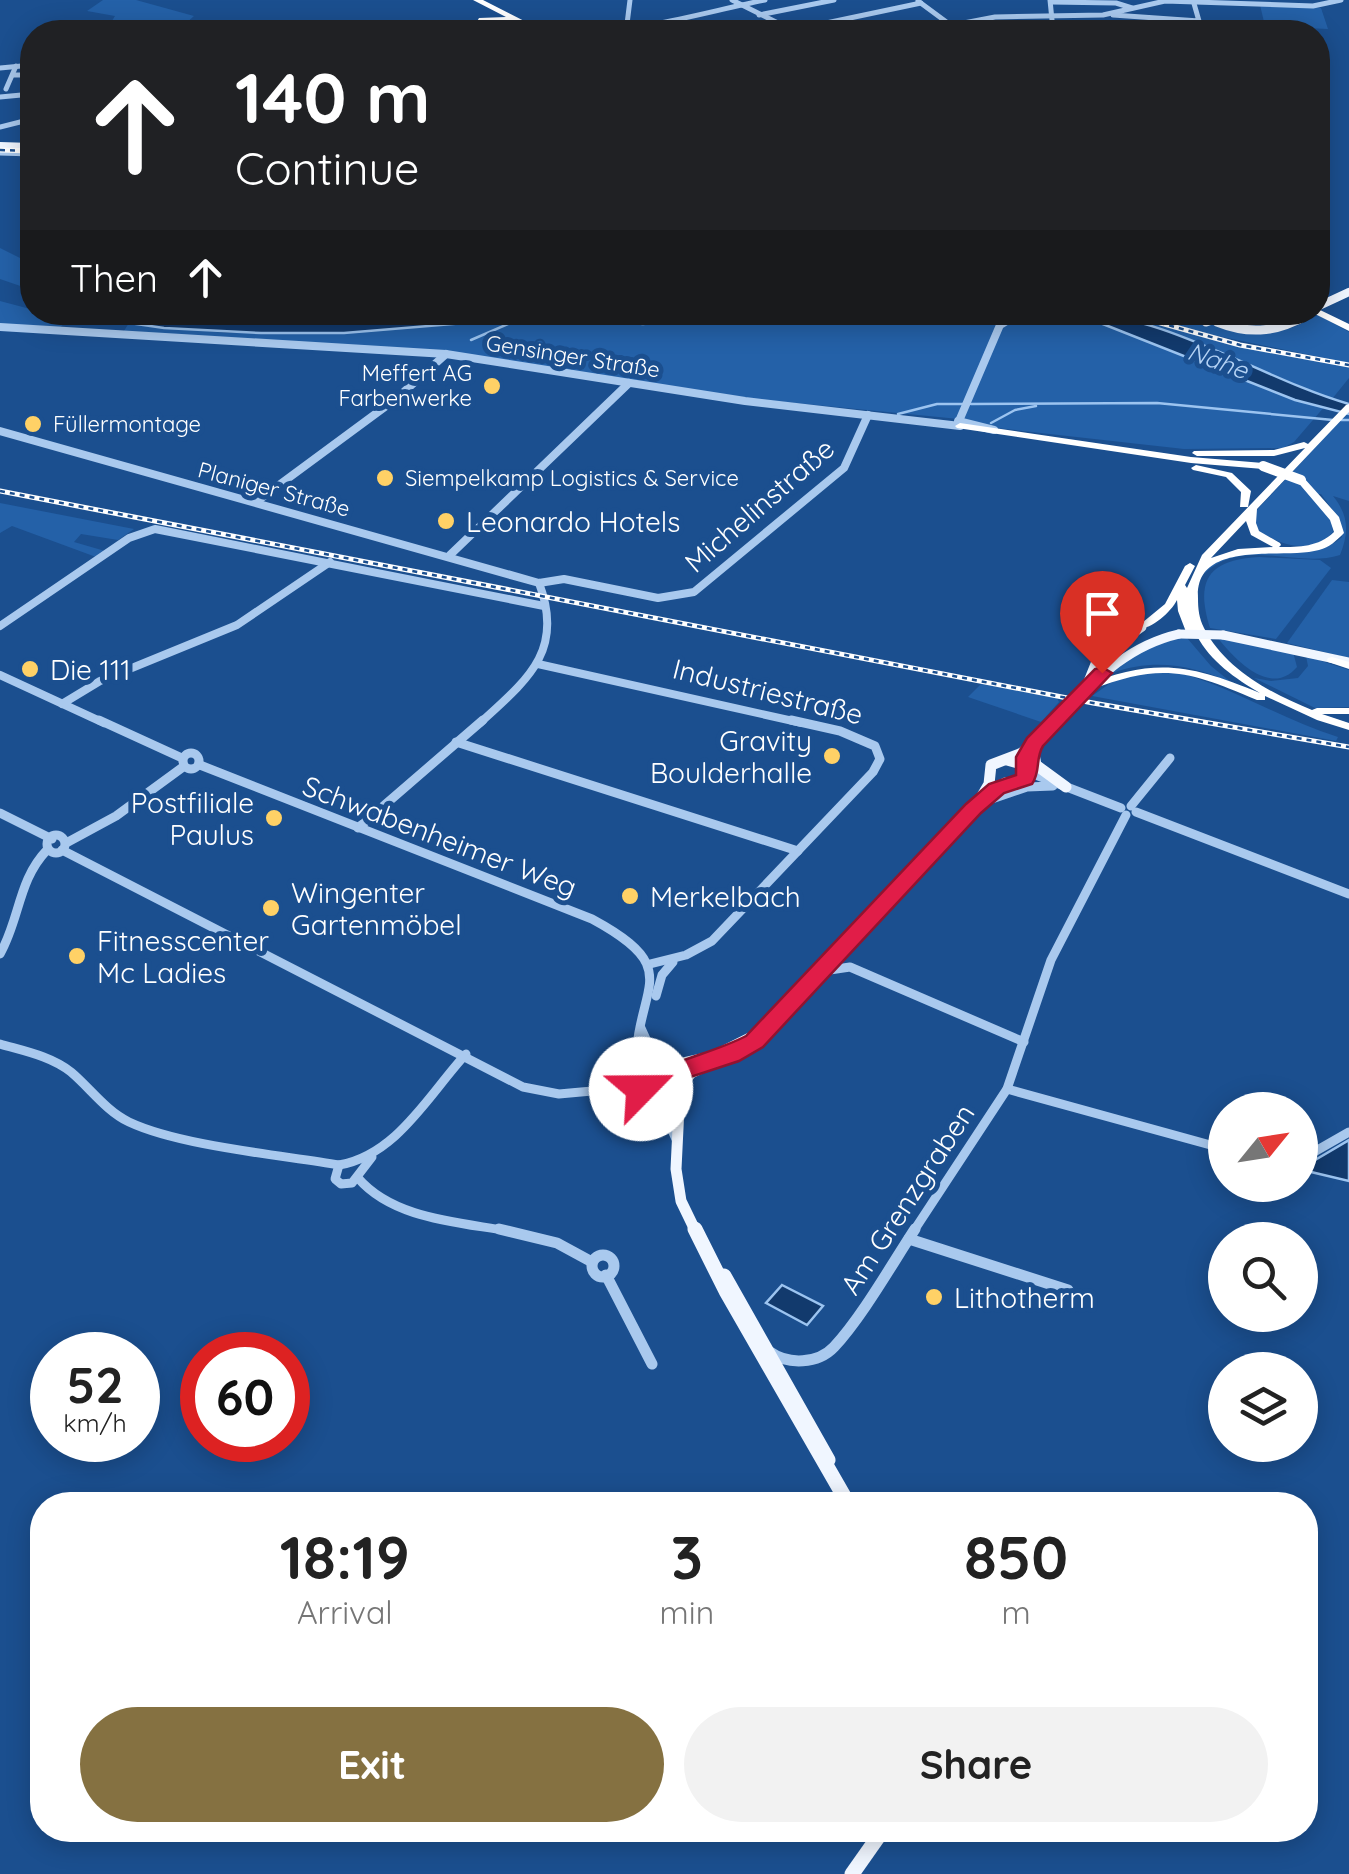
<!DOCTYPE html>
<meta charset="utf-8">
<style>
:root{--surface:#fff;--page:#f2f2f2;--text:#222;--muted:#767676;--accent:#857141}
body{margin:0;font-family:Quicksand,sans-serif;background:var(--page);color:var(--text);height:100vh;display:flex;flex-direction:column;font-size:38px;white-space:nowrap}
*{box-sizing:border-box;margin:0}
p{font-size:32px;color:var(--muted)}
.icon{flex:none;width:55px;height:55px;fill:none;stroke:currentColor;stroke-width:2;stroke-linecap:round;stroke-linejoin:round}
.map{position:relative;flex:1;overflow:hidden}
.drawer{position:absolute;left:30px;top:1492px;width:1288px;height:350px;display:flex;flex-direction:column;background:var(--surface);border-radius:40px;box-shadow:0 5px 25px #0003}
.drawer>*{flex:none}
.top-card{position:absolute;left:20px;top:20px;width:1310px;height:305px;border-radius:40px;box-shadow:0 5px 25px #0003;background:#202124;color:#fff;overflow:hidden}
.needle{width:65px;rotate:60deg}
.tools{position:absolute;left:1208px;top:1092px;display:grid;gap:20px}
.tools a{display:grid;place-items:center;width:110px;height:110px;border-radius:50%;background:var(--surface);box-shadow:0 5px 25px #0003;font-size:50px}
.speed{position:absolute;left:30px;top:1332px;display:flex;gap:20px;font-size:50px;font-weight:700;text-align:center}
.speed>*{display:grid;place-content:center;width:130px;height:130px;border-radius:50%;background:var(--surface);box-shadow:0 5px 25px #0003;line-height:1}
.speed small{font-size:25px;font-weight:400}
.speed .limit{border:15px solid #d22;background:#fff;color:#111}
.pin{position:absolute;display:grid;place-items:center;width:85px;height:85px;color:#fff;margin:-102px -42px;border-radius:50% 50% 50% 0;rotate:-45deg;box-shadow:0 0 10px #0007}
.pin .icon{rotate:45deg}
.me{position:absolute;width:110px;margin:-55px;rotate:67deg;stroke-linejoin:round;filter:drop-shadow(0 0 8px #0008)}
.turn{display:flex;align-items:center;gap:35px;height:210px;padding:0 50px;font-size:45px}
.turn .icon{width:130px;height:130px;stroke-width:2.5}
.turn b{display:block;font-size:70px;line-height:85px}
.then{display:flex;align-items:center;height:95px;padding:0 50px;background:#0003;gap:20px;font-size:38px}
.eta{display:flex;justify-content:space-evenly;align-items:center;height:170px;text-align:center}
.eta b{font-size:60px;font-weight:700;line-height:70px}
.button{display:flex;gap:20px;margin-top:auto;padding:20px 50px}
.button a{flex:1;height:115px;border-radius:60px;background:var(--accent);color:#fff;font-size:40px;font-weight:700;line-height:115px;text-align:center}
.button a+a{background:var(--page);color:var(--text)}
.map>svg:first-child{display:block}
</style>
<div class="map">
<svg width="1349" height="1874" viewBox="0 0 1349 1874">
<rect width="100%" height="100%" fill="#1b4f8f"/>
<g fill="#2461a8">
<path d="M103,0H136L194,16L176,32H105L115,16L87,11Z"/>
<path d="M1260,5L1321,8L1328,29L1265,26Z"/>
<path d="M0,248L32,264V290L0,279Z"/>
<path d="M0,301L68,319L59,329L0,325Z"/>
<path d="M734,312L1075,313L1232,377L1273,389L1295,400L1325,406L1294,442L1283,448L1184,449L997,428L969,420L755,399L449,352L122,334L129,323L226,333H344L496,318L548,316L643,324Z"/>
<path d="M162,313H440L252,320Z"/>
<path d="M1104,313H1119L1239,346L1349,366V378L1332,399L1193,342Z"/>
<path d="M1129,313L1169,319L1155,313H1200L1204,323C1253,331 1271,343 1318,315L1349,332V363L1198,332Z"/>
<path d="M1349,411V501L1333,496C1349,516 1349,532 1340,555C1296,569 1242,536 1204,574C1228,531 1307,570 1342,537L1340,520L1321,494H1311L1331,521L1333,532C1311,557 1277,544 1254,528L1256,511Z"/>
<path d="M0,503L134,529L118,540L81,534L74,542L105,551L96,557L12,526L0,533Z"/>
<path d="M1259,557L1320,560L1331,568L1276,639L1210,628C1195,580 1208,560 1259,557Z"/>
<path d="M1332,580L1349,582V658L1287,643Z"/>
<path d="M1187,638L1211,666L1232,683C1192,665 1155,658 1112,673C1133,651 1157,641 1187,638Z"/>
<path d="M1218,638L1293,652L1297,667C1271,698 1234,659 1218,638Z"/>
<path d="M1306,656L1349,670V707L1315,708L1254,678L1271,681L1298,678L1308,666Z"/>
<path d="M1174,671C1232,687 1281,719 1338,737L1336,741L1092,696L1119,677Z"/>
<path d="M981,684L1057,698L1059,702L1041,722L968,697Z"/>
</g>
<g fill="#123a6d" stroke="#9cc4f0" stroke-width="2.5">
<path d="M162,312L252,320L440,312L734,313L643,324L548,316L344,333H261L164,328L60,313Z"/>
<path d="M1075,313C1163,312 1264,380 1349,404V414L1295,400Z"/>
<path d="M1349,1140V1181L1307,1171L1310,1163Z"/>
<path d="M782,1285L823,1306L807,1325L766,1303Z"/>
</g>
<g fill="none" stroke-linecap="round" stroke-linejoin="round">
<g stroke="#9cc4f0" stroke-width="2.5">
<path d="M471,340L524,317"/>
<path d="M971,404L1157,403L1333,420"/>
<path d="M898,414L937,404H963"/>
<path d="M1341,420H1349"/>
<path d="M991,423L1015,410L1036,406"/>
</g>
<g stroke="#a9c9ee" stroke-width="5">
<path d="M732,0L796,32"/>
<path d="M1050,0L1053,30"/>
<path d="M918,1L960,32"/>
<path d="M1051,2L1116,3L1132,8"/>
<path d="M759,15L834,0"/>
<path d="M1113,15L1199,21L1193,0"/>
<path d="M627,24L630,0"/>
<path d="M793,30L921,3"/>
<path d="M587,32C647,30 706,12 765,0"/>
<path d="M917,32L995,17L1103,15L1165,1L1313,6L1341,0"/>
<path d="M0,68L32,65"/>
<path d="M14,75H32"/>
<path d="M6,89L16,66"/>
<path d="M0,97L32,94"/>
<path d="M0,127L32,119"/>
<path d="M0,153L32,154"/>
</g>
<g stroke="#a9c9ee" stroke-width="8">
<path d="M0,327L446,354L745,401L960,426"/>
<path d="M958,421L994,430"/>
<path d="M959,421L1000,325L1008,320"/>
<path d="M0,431L539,583"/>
<path d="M256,502L397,398L446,354"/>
<path d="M450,555L629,383"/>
<path d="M539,583L564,579L658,598L694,592L844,468L868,415"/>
<path d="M0,626L129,538L155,529L544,606"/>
<path d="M538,664L802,723"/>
<path d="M0,675L104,723"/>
<path d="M62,704L100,681L237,625L330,562"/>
<path d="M480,723C527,680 565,651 539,583"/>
</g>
<g stroke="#a9c9ee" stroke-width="9">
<path d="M99,720L182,758"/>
<path d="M456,742L798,851"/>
<circle cx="191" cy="761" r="8"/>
<path d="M200,765L592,919C688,971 635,985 636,1068"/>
<path d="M1028,772L1121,808"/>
<path d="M986,801L1027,787L1053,786"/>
<path d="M1131,806L1170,758"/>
<path d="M1136,812L1349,894"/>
<path d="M0,813L52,839"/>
<path d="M358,828L483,720"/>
<circle cx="56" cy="844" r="9"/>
<path d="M68,842L116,816L183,767"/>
<path d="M62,850L523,1087L559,1094L636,1087"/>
<path d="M0,954C20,919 18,880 47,850"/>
<path d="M650,964L686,955L712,941L873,772L880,759L875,746L840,731L791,720"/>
<path d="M823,971L850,967L1024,1042"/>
<path d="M656,996L662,975L673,962"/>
<path d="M641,1028L652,1052L676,1062"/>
<path d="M0,1044C24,1051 51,1056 71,1072C90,1088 106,1111 129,1122C180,1146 281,1155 339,1165C397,1155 429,1094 466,1054"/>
<path d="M1007,1089L1225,1149"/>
<path d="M614,1091C645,1096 664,1109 676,1139"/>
<path d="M1300,1160L1349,1132"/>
<path d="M339,1165L335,1179L341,1184L352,1183L372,1157"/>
<path d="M358,1178C394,1220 461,1222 513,1232"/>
<path d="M913,1232L1007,1089L1051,960L1126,815"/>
</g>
<g stroke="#a9c9ee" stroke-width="11">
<path d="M499,1229L557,1243L592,1262"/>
<path d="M909,1239L1068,1290"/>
<circle cx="603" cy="1266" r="11"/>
<path d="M606,1275L652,1364"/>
<path d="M770,1352C788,1365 818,1364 834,1347C862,1317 892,1264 915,1229"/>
</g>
<g stroke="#f0f6ff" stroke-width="8">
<path d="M0,146L32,147"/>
<path d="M1321,305L1349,292"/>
<path d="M1202,320L1203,314H1216L1221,319L1217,320"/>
<path d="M1299,320L1310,313"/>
</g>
<g stroke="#f0f6ff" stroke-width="9">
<path d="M1201,317L1206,322L1219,317"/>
<path d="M1217,322C1247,334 1274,333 1303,317"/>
<path d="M1223,635L1349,662"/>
<path d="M1085,689L1097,659L1142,627"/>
<path d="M1055,723C1094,683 1123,647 1179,634"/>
</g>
<g stroke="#f0f6ff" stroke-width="11">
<path d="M1040,740L1034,754L1036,765L1066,787"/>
<path d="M1005,783L1022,781L1028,772L1022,764L1007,760"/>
<path d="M982,796L989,784L991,765L1022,753L1058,720"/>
<path d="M640,1066L660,1068L664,1082L652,1089L636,1087L630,1075Z"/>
<path d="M660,1068L714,1056L764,1031L974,808L992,791L1010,784"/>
<path d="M665,1080L685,1070"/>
<path d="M696,1232L681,1201L676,1169L680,1087L691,1073L718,1060"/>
</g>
<g stroke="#f0f6ff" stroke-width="15">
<path d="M695,1229L726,1291L849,1505"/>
<path d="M724,1276L828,1460"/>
<path d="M852,1874L883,1830"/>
</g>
<g fill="#fff" fill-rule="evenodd">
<path d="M473,0H483L546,32H537L512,20L484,22L483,25L487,32H480L475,25L479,18L506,17Z"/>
<path d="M1318,309L1349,324V331L1315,314L1314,312H1318Z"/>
<path d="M1225,312H1238L1224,319H1218V315Z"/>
<path d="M1349,404V412L1257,509L1256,523L1259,531L1280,543L1281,545L1279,547C1300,547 1318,547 1334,532L1330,520L1296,480L1301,477L1304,478L1339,517L1344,533C1336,541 1330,547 1319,550C1284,560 1195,538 1198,598C1198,609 1199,618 1204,628C1225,669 1270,693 1312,710L1317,708H1349V714H1322L1349,723V730L1317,720L1265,696V700H1257C1189,671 1162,662 1091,690H1083L1081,688L1083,686C1155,657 1190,664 1260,693C1236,679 1210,661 1197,636L1192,638L1188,637L1178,611L1177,600C1171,612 1152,629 1138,629L1137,627L1165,604L1185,566L1190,563L1195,566L1185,585L1187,588L1202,555L1305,448L1274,456H1197L1192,453L1194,451L1274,450L1304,442L1308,444L1346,405ZM1246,521L1251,535L1273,547L1238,549L1211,558Z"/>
<path d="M960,423L1191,457L1263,463L1268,466L1263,469L1191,463L957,428L955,426Z"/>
<path d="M1196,465L1232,473L1251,491L1248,507H1240L1241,492L1226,477L1193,470L1191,468Z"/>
<path d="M1332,657L1349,662V669L1328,662L1327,660L1328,658Z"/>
</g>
<defs>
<g id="rail">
<path d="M0,150L32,151"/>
<path d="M1121,312L1240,345L1349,365"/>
<path d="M0,491L1093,703L1349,747"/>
</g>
</defs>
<use href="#rail" stroke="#fff" stroke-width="5"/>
<use href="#rail" stroke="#1b4f8f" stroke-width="2.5" stroke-dasharray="5" stroke-linecap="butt"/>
<path stroke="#f0f6ff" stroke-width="9" d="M1179,634L1223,635"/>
<path stroke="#fff" stroke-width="10" d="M1263,466L1301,480"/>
</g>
<path fill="#e11d48" stroke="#92132f" stroke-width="2.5" d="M1102,667L1112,673L1043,746C1035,759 1041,771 1032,784L1004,793L981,813L763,1047L739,1061L684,1079L667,1093L632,1095L629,1089L632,1083C648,1078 655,1073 669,1066C695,1055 721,1049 746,1036L966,804L989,784L1016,775V757L1027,738L1095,669Z"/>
<g fill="#ffd166" stroke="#1b4f8f" stroke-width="4">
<circle cx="492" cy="386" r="10"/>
<circle cx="33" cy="424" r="10"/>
<circle cx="385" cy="478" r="10"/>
<circle cx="446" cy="521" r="10"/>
<circle cx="30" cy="669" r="10"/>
<circle cx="832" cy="756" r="10"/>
<circle cx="274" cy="818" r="10"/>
<circle cx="630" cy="896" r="10"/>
<circle cx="271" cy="908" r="10"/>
<circle cx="77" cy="956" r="10"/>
<circle cx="934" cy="1297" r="10"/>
</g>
<g text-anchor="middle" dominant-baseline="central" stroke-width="10" stroke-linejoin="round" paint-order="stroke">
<g font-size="22" fill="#fff" stroke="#1b4f8f">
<text transform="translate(573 356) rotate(9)">Gensinger Straße</text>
<text transform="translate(274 489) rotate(15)">Planiger Straße</text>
</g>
<g font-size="22" fill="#fff" stroke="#1b4f8f" text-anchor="start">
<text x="472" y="373" text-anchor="end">Meffert AG<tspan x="472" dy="25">Farbenwerke</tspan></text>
<text x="53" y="424">Füllermontage</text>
<text x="405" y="478">Siempelkamp Logistics &amp; Service</text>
</g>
<g font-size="25" font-style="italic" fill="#b5d3f5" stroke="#1b4f8f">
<text transform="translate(1218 360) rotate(20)">Nahe</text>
</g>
<g font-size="28" fill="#fff" stroke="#1b4f8f">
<text transform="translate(759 505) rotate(-41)">Michelinstraße</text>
<text transform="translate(768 691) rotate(14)">Industriestraße</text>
<text transform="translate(440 836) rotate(21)">Schwabenheimer Weg</text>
<text transform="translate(907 1199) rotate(-57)">Am Grenzgraben</text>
</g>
<g font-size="28" fill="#fff" stroke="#1b4f8f" text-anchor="start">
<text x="466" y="521">Leonardo Hotels</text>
<text x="50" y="669">Die 111</text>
<text x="812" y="740" text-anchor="end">Gravity<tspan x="812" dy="32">Boulderhalle</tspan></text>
<text x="254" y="802" text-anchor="end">Postfiliale<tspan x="254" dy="32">Paulus</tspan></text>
<text x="291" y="892">Wingenter<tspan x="291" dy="32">Gartenmöbel</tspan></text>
<text x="650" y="896">Merkelbach</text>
<text x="97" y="940">Fitnesscenter<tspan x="97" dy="32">Mc Ladies</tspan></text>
<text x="954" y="1297">Lithotherm</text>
</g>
</g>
</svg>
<div class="tools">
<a><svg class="needle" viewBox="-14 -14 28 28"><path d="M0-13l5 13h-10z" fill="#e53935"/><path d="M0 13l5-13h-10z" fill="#767676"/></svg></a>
<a><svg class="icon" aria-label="search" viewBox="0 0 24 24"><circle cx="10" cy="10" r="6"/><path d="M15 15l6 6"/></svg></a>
<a><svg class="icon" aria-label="layers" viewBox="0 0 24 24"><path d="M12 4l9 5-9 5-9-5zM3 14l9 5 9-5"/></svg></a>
</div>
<div class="speed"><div>52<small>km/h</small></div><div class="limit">60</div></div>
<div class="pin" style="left:1102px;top:673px;background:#d93025"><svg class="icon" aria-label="arrive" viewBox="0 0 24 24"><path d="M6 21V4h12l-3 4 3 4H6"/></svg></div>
<svg class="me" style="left:641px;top:1089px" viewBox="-20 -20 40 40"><circle r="19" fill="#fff"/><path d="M0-13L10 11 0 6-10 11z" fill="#e11d48"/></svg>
<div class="top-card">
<div class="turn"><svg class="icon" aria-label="ahead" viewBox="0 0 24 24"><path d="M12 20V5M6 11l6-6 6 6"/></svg><div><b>140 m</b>Continue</div></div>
<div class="then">Then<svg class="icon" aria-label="ahead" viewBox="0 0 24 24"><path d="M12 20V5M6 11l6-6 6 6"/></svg></div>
</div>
<section class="drawer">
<div class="eta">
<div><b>18:19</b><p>Arrival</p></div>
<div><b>3</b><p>min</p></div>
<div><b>850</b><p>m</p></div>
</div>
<div class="button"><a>Exit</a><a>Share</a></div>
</section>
</div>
